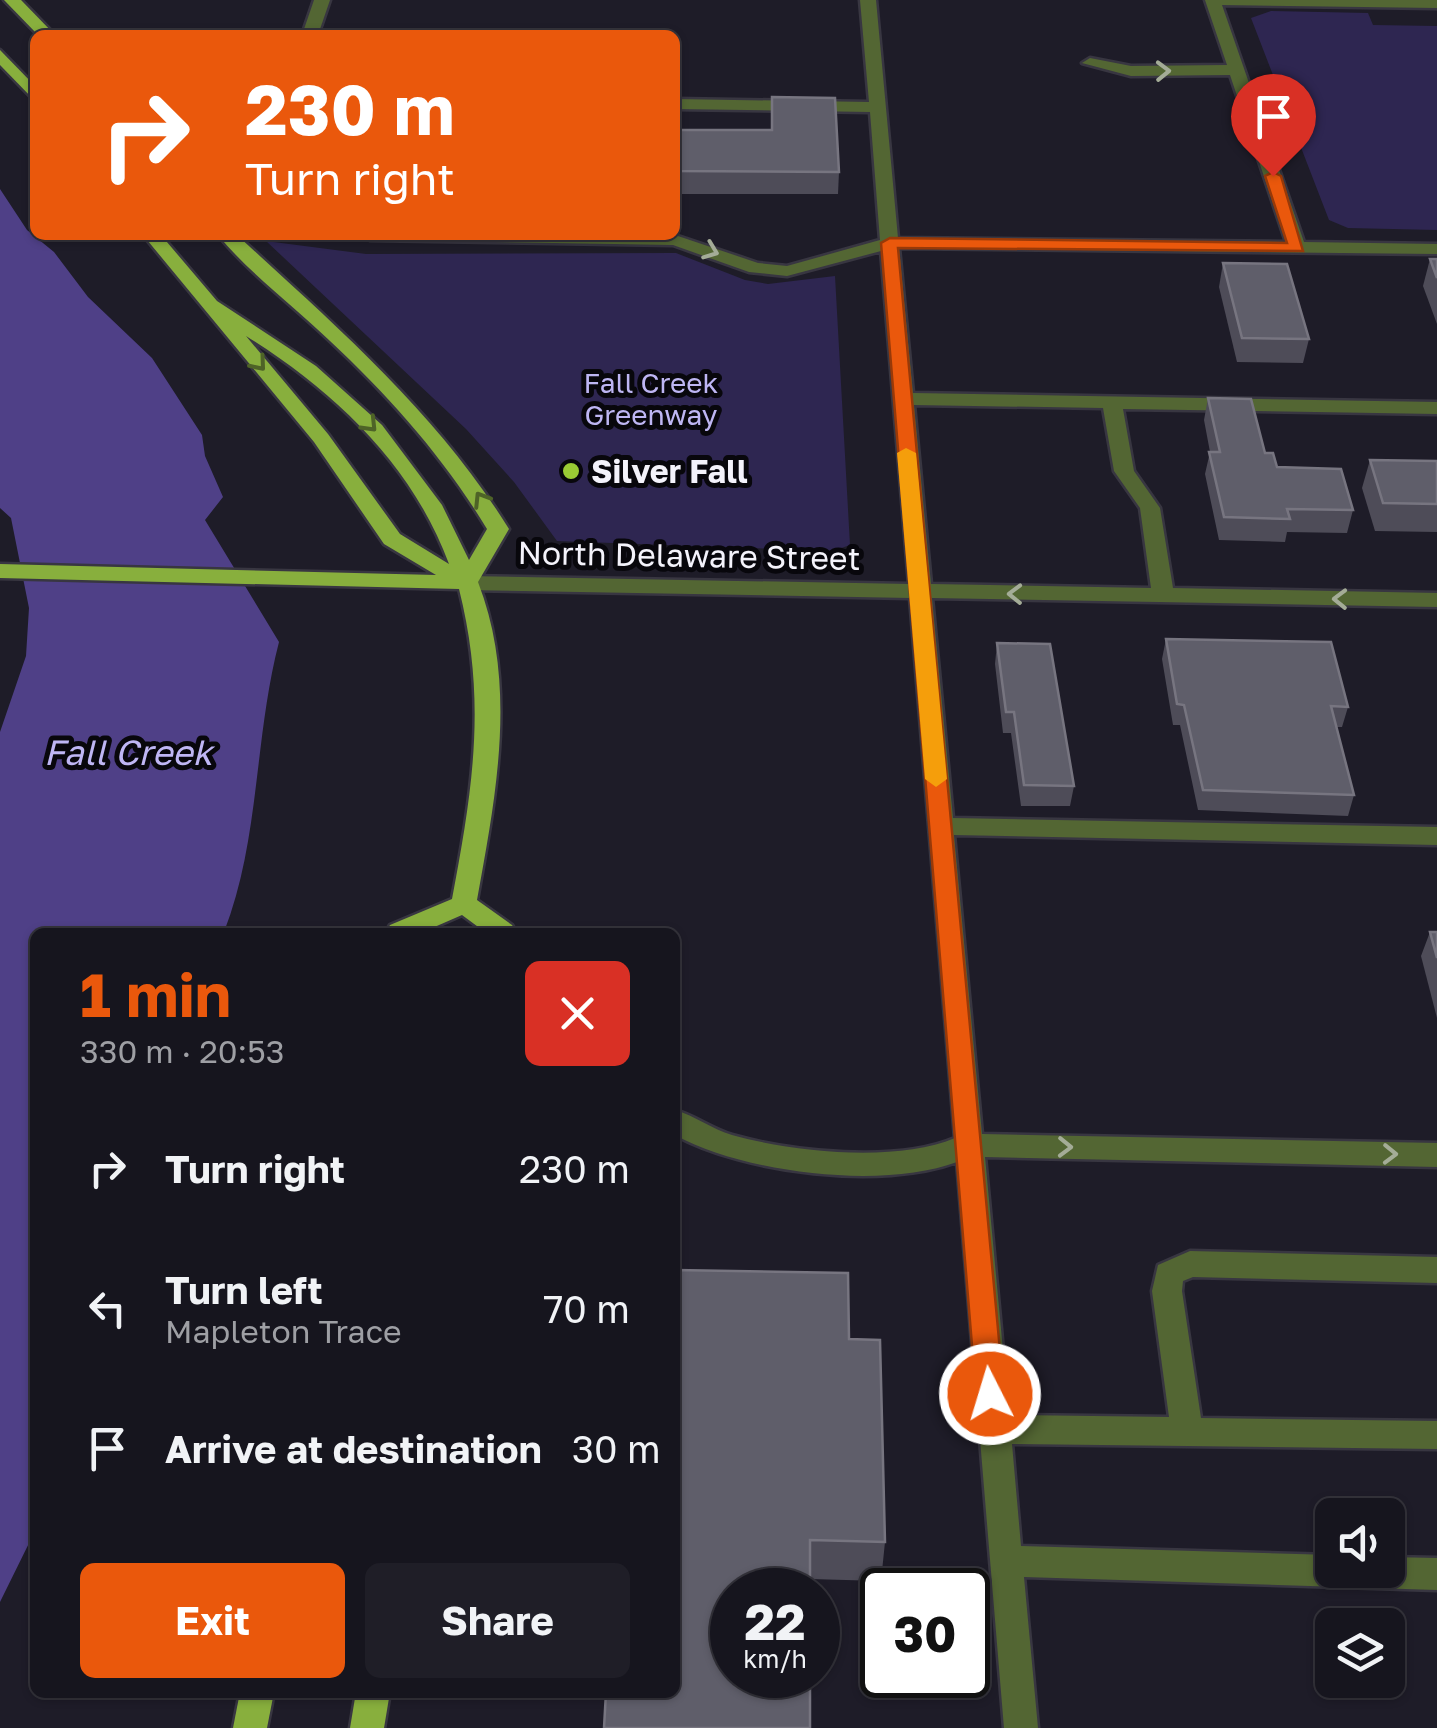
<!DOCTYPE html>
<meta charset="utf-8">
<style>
:root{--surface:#16151e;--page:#1f1e27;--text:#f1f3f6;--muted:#9e9fa4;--line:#35343c;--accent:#ea580c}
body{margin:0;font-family:"Golos Text",sans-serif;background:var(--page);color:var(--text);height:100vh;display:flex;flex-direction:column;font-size:38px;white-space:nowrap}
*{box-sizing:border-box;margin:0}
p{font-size:32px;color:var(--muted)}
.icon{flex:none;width:55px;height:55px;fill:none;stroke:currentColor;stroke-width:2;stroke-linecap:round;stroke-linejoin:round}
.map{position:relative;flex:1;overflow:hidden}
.sheet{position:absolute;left:30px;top:928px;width:650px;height:770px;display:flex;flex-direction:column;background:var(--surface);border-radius:15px;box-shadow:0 2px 8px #0004,0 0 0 2px var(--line)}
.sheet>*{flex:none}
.banner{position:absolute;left:30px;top:30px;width:650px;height:210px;border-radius:15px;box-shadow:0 2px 8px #0004,0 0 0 2px var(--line);background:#ea580c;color:#fff;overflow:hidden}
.tools{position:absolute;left:1315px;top:1498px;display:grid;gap:20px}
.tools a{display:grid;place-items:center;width:90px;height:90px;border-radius:15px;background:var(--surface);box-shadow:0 2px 8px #0004,0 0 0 2px var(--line);font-size:50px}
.speed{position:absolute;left:710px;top:1568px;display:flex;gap:20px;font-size:50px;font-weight:700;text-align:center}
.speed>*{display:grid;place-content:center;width:130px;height:130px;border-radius:50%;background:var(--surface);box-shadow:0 2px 8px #0004,0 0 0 2px var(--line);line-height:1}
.speed small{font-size:25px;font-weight:400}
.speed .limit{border:5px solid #111;border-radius:15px;background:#fff;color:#111}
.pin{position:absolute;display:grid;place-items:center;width:85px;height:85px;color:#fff;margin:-102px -42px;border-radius:50% 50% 50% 0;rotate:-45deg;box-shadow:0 0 10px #0007}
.pin .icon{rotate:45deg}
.me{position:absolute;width:110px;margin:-55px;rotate:355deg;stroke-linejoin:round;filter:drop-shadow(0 0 8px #0008)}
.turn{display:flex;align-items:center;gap:35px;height:210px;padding:0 50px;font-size:45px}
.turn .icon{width:130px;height:130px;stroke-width:2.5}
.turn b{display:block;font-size:70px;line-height:85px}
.round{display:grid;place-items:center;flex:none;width:105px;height:105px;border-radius:15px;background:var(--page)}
.headline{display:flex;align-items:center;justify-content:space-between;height:170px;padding:0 50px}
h1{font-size:60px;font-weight:700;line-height:75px;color:var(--accent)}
.cta{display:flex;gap:20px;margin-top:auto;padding:20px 50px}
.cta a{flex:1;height:115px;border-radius:15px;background:var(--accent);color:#fff;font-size:40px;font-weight:700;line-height:115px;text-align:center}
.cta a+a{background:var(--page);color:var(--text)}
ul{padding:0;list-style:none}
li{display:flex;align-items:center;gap:30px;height:140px;padding:0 50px}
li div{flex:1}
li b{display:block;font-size:38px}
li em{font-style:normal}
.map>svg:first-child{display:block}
</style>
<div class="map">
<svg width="1437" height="1728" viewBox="0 0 1437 1728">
<rect width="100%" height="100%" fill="#1e1c28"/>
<g fill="#2e2651">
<path d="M1271,11L1368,13L1373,25L1437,26V230L1348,228L1329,220L1251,18Z"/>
<path d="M266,241L366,254L676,253L745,280L768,284L835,276L850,545L833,551L557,541L514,482L466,429Z"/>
</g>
<path fill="#4f4087" d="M0,189L27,230L54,252L88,297L152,358L202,435L205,456L223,497L205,520L279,642C254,738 260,840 224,932H35V1531L0,1602V732L26,656L29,608L11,518L0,508Z"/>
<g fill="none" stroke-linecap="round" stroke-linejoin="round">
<defs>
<g id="minor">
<path d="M314,0H330L318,35H302Z"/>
<path d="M860,0H876L898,238L1286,242L1230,75L1131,76L1082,63L1090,58L1131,66L1227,65L1205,0H1437V8L1222,5L1304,242L1437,244V254L899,248L913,393L1437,402V414L1123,409L1134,471L1160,508L1173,588L1437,593V607L932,598L953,818L1437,827V845L954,835L982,1134L1437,1143V1167L985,1157L1009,1415L1169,1417L1152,1291L1158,1265L1190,1251L1437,1257V1283L1193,1277L1183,1281L1182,1291L1201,1418L1437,1421V1449L1012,1444L1021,1546L1332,1555V1570H1388V1557L1437,1558V1590L1024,1577L1038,1728H1004L957,1162C882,1190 744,1173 675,1135V1110C695,1116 712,1129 732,1135C793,1152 896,1163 955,1138L910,598L466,590L455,583L466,576L909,584L881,251L787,276L749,272L673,245L370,240L361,235H675L758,263L787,266L880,240L870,112L675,109V99L869,102ZM914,405L1103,408L1114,471L1140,508L1151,588L931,584Z"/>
</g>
<g id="major">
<path d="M4,0H21L55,35H38Z"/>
<path d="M0,50L35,86V101L0,65Z"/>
<path d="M143,235H161L217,301L316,366L382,425L442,505L469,560L487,529C444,458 391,398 330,341C294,306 250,274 218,235H237C337,327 437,413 509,529L478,582C518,685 496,795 477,900L512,925L516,932H485L462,915L423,932H386L390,925L452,899C473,788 487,700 459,589L0,578V564L436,575L384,544L314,442ZM246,336C334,391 412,464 449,564L400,534L328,434Z"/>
<path d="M240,1692H274L267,1728H233Z"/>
<path d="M356,1692H390L384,1728H350Z"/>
</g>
</defs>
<use href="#minor" stroke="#383641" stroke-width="5"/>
<use href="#major" stroke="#383641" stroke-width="5"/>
<use href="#minor" fill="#536633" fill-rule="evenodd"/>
<use href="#major" fill="#88af3d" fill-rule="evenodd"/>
</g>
<g fill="#4e4c58">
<path d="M675,130L839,172L838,194H675Z"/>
<path d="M1430,259H1437V324L1423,286Z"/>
<path d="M1223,263L1309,339L1303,363L1237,362L1219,287Z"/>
<path d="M1208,398L1265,453L1277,467L1353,510L1347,533L1287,532L1285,542L1219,540L1205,474L1210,452L1204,420Z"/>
<path d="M1370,460L1437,461V532L1375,531L1362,488Z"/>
<path d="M1166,639L1348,707L1342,727H1337L1354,795L1348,816L1198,810L1180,725H1173L1162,659Z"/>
<path d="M997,643L1074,786L1070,806H1021L1011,733H1003L995,664Z"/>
<path d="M1430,932H1437V1018L1421,956Z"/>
<path d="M849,1339L885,1542L881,1581L810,1579L606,1692Z"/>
</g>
<g fill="#5f5e6a" stroke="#777580" stroke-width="2.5">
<path d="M772,97L835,98L839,172L675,171V130H772Z"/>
<path d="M1430,259H1437V278Z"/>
<path d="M1223,263L1287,264L1309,339L1242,338Z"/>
<path d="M1208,398L1251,399L1265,453H1273L1277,467L1341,469L1353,510L1287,509L1290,519L1224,517L1209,452H1220Z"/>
<path d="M1370,460L1437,461V504L1383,503Z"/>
<path d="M1166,639L1331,642L1348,707L1331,706L1354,795L1203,790L1184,705L1177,704Z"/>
<path d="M997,643L1050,644L1074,786L1024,785L1014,712H1006Z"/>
<path d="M1430,932H1437V958Z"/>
<path d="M675,1270L848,1273L849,1339L880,1340L885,1542L810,1540V1590H732V1675H810V1728H604L606,1692H675Z"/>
</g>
<defs><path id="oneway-chevron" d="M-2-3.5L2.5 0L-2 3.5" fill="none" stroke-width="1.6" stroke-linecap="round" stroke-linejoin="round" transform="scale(2.5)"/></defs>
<g stroke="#a4ac97">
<use href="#oneway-chevron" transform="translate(1163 71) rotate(-1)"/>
<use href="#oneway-chevron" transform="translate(711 251) rotate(21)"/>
<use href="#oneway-chevron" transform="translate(1015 594) rotate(-179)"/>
<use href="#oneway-chevron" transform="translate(1340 599) rotate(-179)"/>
<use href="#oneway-chevron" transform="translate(1065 1147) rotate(1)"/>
<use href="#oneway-chevron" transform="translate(1390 1154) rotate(1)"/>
</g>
<g stroke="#4e6327">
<use href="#oneway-chevron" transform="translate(259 364) rotate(50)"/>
<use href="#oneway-chevron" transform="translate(370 425) rotate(46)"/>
<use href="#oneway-chevron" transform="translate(481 499) rotate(-122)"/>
</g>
<path fill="#ea580c" stroke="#983908" stroke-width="2.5" d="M1273,172L1281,176L1303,251L898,248L1004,1394L1000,1403L990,1406L980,1403L976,1394L881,243L890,238L1287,243L1265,176Z"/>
<path fill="#f59e0b" d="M906,448L916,453L947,779L936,787L925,779L897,453Z"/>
<circle fill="#9acb34" stroke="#08070c" stroke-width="4" cx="571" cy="471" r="10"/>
<g text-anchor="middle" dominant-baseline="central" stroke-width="10" stroke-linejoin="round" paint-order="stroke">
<g font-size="28" fill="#beb6f3" stroke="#08070c">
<text x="651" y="382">Fall Creek<tspan x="651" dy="32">Greenway</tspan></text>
</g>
<g font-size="32" font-weight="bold" fill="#f4f3fb" stroke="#08070c" text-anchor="start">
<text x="591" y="471">Silver Fall</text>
</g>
<g font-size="32" fill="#f4f3fb" stroke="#08070c">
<text transform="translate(689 555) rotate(1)">North Delaware Street</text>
</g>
<g font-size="35" font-style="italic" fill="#bfb6f4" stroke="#08070c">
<text x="128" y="752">Fall Creek</text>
</g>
</g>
</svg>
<div class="tools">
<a><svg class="icon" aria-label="sound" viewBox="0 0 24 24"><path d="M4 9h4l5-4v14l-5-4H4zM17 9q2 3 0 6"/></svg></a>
<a><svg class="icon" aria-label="layers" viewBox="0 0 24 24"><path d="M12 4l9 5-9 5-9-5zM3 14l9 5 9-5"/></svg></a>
</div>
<div class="speed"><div>22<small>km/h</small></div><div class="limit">30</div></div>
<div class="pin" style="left:1273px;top:176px;background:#d93025"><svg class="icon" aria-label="arrive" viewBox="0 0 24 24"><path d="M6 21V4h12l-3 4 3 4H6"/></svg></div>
<svg class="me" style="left:990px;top:1394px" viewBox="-20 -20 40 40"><circle r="17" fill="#ea580c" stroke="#fff" stroke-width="3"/><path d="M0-11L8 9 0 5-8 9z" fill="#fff"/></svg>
<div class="banner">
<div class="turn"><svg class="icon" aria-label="right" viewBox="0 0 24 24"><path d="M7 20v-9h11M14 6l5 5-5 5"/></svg><div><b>230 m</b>Turn right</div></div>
</div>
<section class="sheet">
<div class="headline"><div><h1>1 min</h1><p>330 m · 20:53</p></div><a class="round" style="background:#d93025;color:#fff"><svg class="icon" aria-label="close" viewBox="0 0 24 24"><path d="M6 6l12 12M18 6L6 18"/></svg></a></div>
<ul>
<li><svg class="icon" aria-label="right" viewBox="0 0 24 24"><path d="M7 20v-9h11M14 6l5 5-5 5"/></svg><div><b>Turn right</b></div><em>230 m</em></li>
<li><svg class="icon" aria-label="left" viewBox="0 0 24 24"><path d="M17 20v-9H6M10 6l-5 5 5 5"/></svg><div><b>Turn left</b><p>Mapleton Trace</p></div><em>70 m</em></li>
<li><svg class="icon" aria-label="arrive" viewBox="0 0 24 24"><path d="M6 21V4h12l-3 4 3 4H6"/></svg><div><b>Arrive at destination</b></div><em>30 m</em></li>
</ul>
<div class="cta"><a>Exit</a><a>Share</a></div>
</section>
</div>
